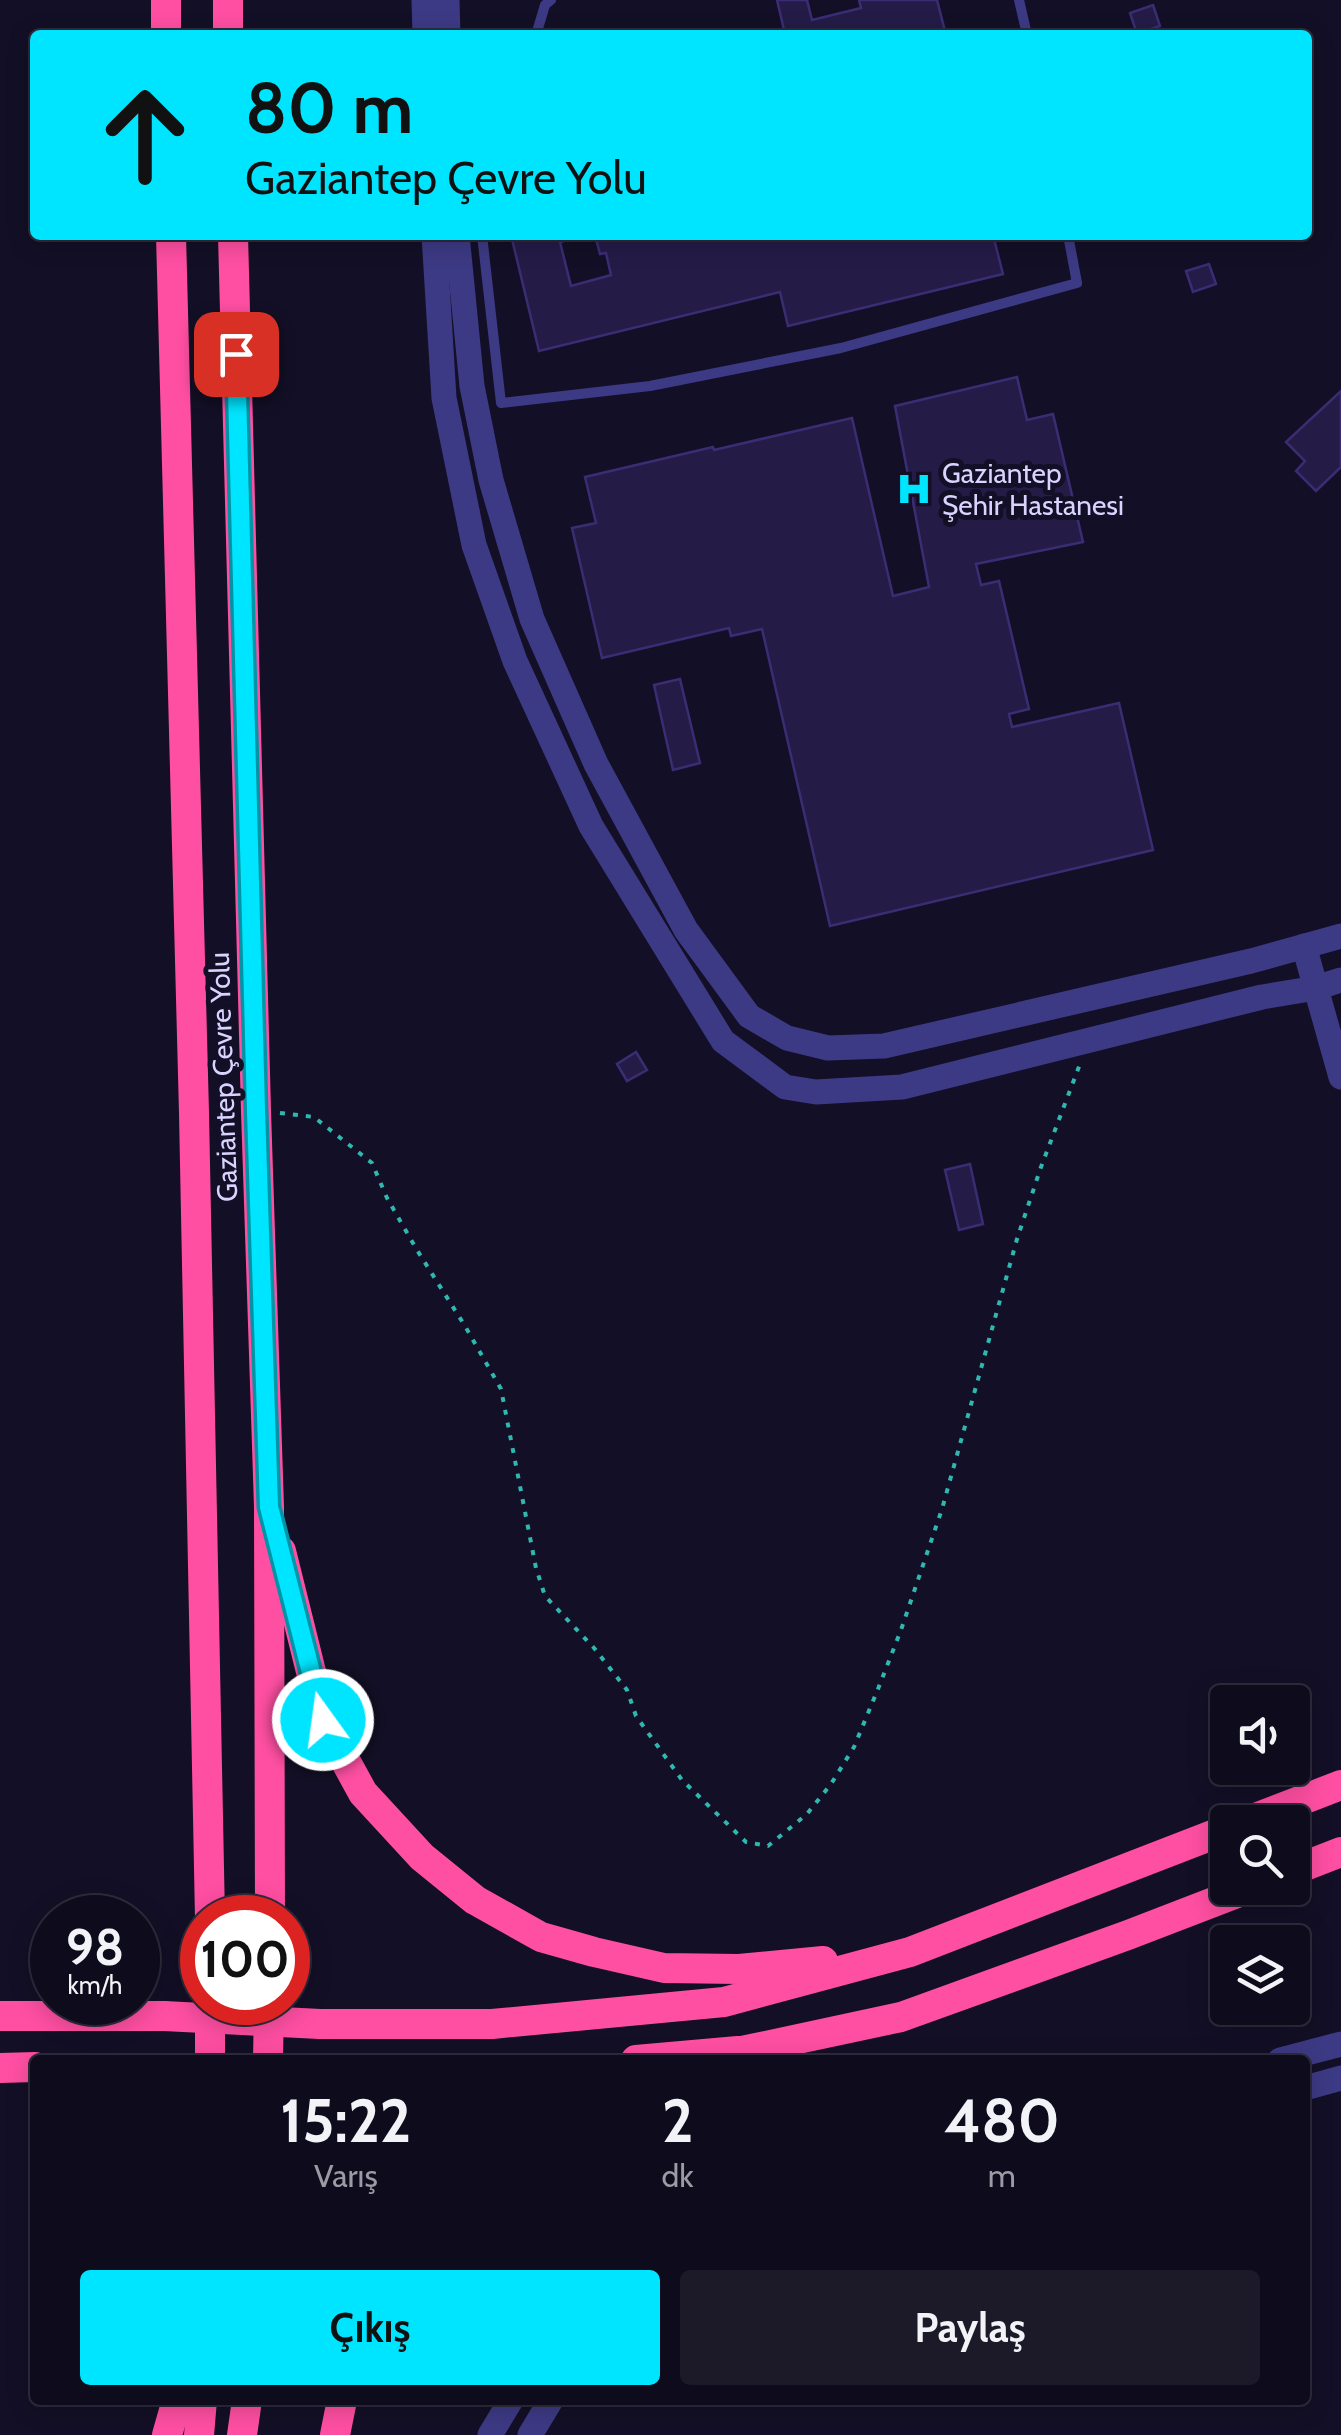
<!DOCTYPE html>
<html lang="tr">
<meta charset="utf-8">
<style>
:root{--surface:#0e0b1c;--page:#1c1929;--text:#f1f3f6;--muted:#9b9ba3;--line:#2e2b3b;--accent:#00e5ff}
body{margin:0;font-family:Cabin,sans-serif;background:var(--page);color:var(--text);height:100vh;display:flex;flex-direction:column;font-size:38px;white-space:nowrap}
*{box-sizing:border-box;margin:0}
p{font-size:32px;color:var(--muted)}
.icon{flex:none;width:55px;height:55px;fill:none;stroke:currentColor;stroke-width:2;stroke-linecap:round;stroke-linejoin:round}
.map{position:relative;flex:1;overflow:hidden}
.details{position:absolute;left:30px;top:2055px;width:1280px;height:350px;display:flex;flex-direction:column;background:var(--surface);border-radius:10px;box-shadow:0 5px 25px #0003,0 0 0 2px var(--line)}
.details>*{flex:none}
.hud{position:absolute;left:30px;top:30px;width:1282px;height:210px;border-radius:10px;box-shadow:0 5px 25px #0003,0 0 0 2px var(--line);background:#00e5ff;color:#111;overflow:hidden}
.fabs{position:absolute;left:1210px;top:1685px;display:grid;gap:20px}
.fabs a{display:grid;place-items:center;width:100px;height:100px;border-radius:10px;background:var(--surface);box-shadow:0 5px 25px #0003,0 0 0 2px var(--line);font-size:50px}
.speed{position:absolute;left:30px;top:1895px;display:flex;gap:20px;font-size:50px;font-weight:700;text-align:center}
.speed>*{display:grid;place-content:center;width:130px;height:130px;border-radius:50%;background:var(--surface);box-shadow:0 5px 25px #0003,0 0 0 2px var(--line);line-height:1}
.speed small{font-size:25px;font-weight:400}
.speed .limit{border:15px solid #d22;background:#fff;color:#111}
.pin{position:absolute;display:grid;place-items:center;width:85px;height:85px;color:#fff;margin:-42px;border-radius:20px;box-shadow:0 5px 15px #0006}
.me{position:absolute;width:110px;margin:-55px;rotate:346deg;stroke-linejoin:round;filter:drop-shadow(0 0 8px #0008)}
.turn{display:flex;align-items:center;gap:35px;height:210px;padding:0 50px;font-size:45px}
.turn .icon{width:130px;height:130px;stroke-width:2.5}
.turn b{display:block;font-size:70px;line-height:85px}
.eta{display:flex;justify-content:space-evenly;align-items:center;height:170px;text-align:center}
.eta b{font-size:60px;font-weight:700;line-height:70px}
.primary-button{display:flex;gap:20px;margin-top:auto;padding:20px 50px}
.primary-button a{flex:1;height:115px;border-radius:10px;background:var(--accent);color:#111;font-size:40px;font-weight:700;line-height:115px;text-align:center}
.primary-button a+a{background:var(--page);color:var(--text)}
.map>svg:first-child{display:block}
</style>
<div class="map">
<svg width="1341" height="2435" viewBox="0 0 1341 2435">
<rect width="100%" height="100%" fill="#130f26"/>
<g fill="#241b47" stroke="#3b2d73" stroke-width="2.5">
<path d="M777,0H807L812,20L861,8L859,0H937L946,35H779L778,32L784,30Z"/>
<path d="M1153,5L1160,26L1137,34L1130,13Z"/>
<path d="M511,235H588L560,242L571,286L611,275L606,253L600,254L595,235H993L1003,274L788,326L780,292L539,351Z"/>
<path d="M1209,264L1216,284L1193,292L1186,271Z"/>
<path d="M1017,377L1027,420L1053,414L1083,542L976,564L981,585L999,581L1029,709L1009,714L1012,727L1119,703L1153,850L830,926L762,629L731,636L729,628L602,658L572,528L596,523L585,477L713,447L714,450L852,418L893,596L929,587L895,406Z"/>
<path d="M1341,391V467L1316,491L1296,471L1305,461L1286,442Z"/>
<path d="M680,679L700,763L673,770L654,685Z"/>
<path d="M636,1052L647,1070L627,1081L617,1064Z"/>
<path d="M970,1164L983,1224L959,1230L945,1170Z"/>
</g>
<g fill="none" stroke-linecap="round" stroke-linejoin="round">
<path stroke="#2fb8b0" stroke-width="4" stroke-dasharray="5 8" stroke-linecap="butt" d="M280,1113L314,1117L372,1163L387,1198L417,1250L465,1326L501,1389L536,1568L545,1596L594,1648L627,1690L636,1716L682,1780L746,1842L768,1846L807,1814L831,1784L854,1747L878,1689L901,1630L942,1509L1017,1239L1041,1167L1080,1064"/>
<g stroke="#3d3a85" stroke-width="10">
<path d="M1019,0L1027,35"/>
<path d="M536,35L545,5L551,0"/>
<path d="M482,235L501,403L650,386L841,348L1077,283L1068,235"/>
</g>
<g stroke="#3d3a85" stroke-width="25">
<path d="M424,0L425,35"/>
<path d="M447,0L448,35"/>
<path d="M434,235L444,398L474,545L515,661L591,826L723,1041L785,1087L816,1092L902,1087L1262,997L1316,988L1341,980"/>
<path d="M457,235L472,386L491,480L532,619L596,764L686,930L749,1016L787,1038L828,1048L884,1046L1251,961L1341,936"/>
<path d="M1304,946L1341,1077"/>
<path d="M1280,2060L1341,2044"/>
<path d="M1305,2088L1341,2078"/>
<path d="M490,2435L511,2400"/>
<path d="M530,2435L551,2400"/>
</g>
<g stroke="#ff4fa3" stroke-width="30">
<path d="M166,0V35"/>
<path d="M228,0V35"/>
<path d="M171,235L194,1113L210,1918"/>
<path d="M233,235L256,1111L269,1507L270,1918"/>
<path d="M281,1551L323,1720L363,1793L422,1857L475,1900L541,1937L594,1952L664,1968L739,1969L823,1961"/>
<path d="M1245,1822L1341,1785"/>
<path d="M1292,1871L1341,1852"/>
<path d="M210,2002V2060"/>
<path d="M0,2016H164"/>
<path d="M320,2024H492L724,2002L910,1952L1228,1829"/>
<path d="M268,2060L269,2002"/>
<path d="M636,2060L738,2051"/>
<path d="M721,2060L742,2051L901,2017L1128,1935L1250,1888"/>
<path d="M0,2068L35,2067"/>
<path d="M167,2435L177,2400"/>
<path d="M199,2435L202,2400"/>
<path d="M242,2435L247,2400"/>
<path d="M335,2435L342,2400"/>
</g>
<path stroke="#ff4fa3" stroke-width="30" d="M164,2016L320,2024"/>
</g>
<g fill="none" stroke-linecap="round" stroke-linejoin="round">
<defs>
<path id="route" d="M236,354L256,1111L269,1507L323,1720"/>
</defs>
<use href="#route" stroke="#0095a6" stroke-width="25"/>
<use href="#route" stroke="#00e5ff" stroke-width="18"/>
</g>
<defs>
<symbol id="hospital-bare" viewBox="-9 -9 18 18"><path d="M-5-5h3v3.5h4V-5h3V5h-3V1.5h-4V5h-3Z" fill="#00e5ff" stroke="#130f26" stroke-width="2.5" paint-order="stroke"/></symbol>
</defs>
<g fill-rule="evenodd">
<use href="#hospital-bare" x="889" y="464" width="50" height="50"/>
</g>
<g text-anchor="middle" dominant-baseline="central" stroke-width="10" stroke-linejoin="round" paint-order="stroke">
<g font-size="28" fill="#d9d4ff" stroke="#130f26" text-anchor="start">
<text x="942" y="473">Gaziantep<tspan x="942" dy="32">Şehir Hastanesi</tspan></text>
</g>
<g font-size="28" fill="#d9d4ff" stroke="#130f26">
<text transform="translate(223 1077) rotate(-92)">Gaziantep Çevre Yolu</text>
</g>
</g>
</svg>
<div class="fabs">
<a><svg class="icon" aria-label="sound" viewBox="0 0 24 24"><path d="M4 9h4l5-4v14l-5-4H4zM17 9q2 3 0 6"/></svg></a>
<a><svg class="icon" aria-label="search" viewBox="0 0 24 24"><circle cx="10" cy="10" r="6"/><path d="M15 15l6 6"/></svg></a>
<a><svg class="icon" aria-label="layers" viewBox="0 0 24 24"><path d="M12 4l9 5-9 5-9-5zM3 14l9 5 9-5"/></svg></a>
</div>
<div class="speed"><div>98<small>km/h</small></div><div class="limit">100</div></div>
<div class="pin" style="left:236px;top:354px;background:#d93025"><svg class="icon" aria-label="arrive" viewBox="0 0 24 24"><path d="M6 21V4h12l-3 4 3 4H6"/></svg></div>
<svg class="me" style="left:323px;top:1720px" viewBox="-20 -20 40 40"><circle r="17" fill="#00e5ff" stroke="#fff" stroke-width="3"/><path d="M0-11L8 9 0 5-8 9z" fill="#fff"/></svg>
<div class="hud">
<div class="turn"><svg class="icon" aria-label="ahead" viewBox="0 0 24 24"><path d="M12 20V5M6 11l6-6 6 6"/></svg><div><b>80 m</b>Gaziantep Çevre Yolu</div></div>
</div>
<section class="details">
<div class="eta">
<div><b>15:22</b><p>Varış</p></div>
<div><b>2</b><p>dk</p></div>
<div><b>480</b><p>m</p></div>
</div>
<div class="primary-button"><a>Çıkış</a><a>Paylaş</a></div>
</section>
</div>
